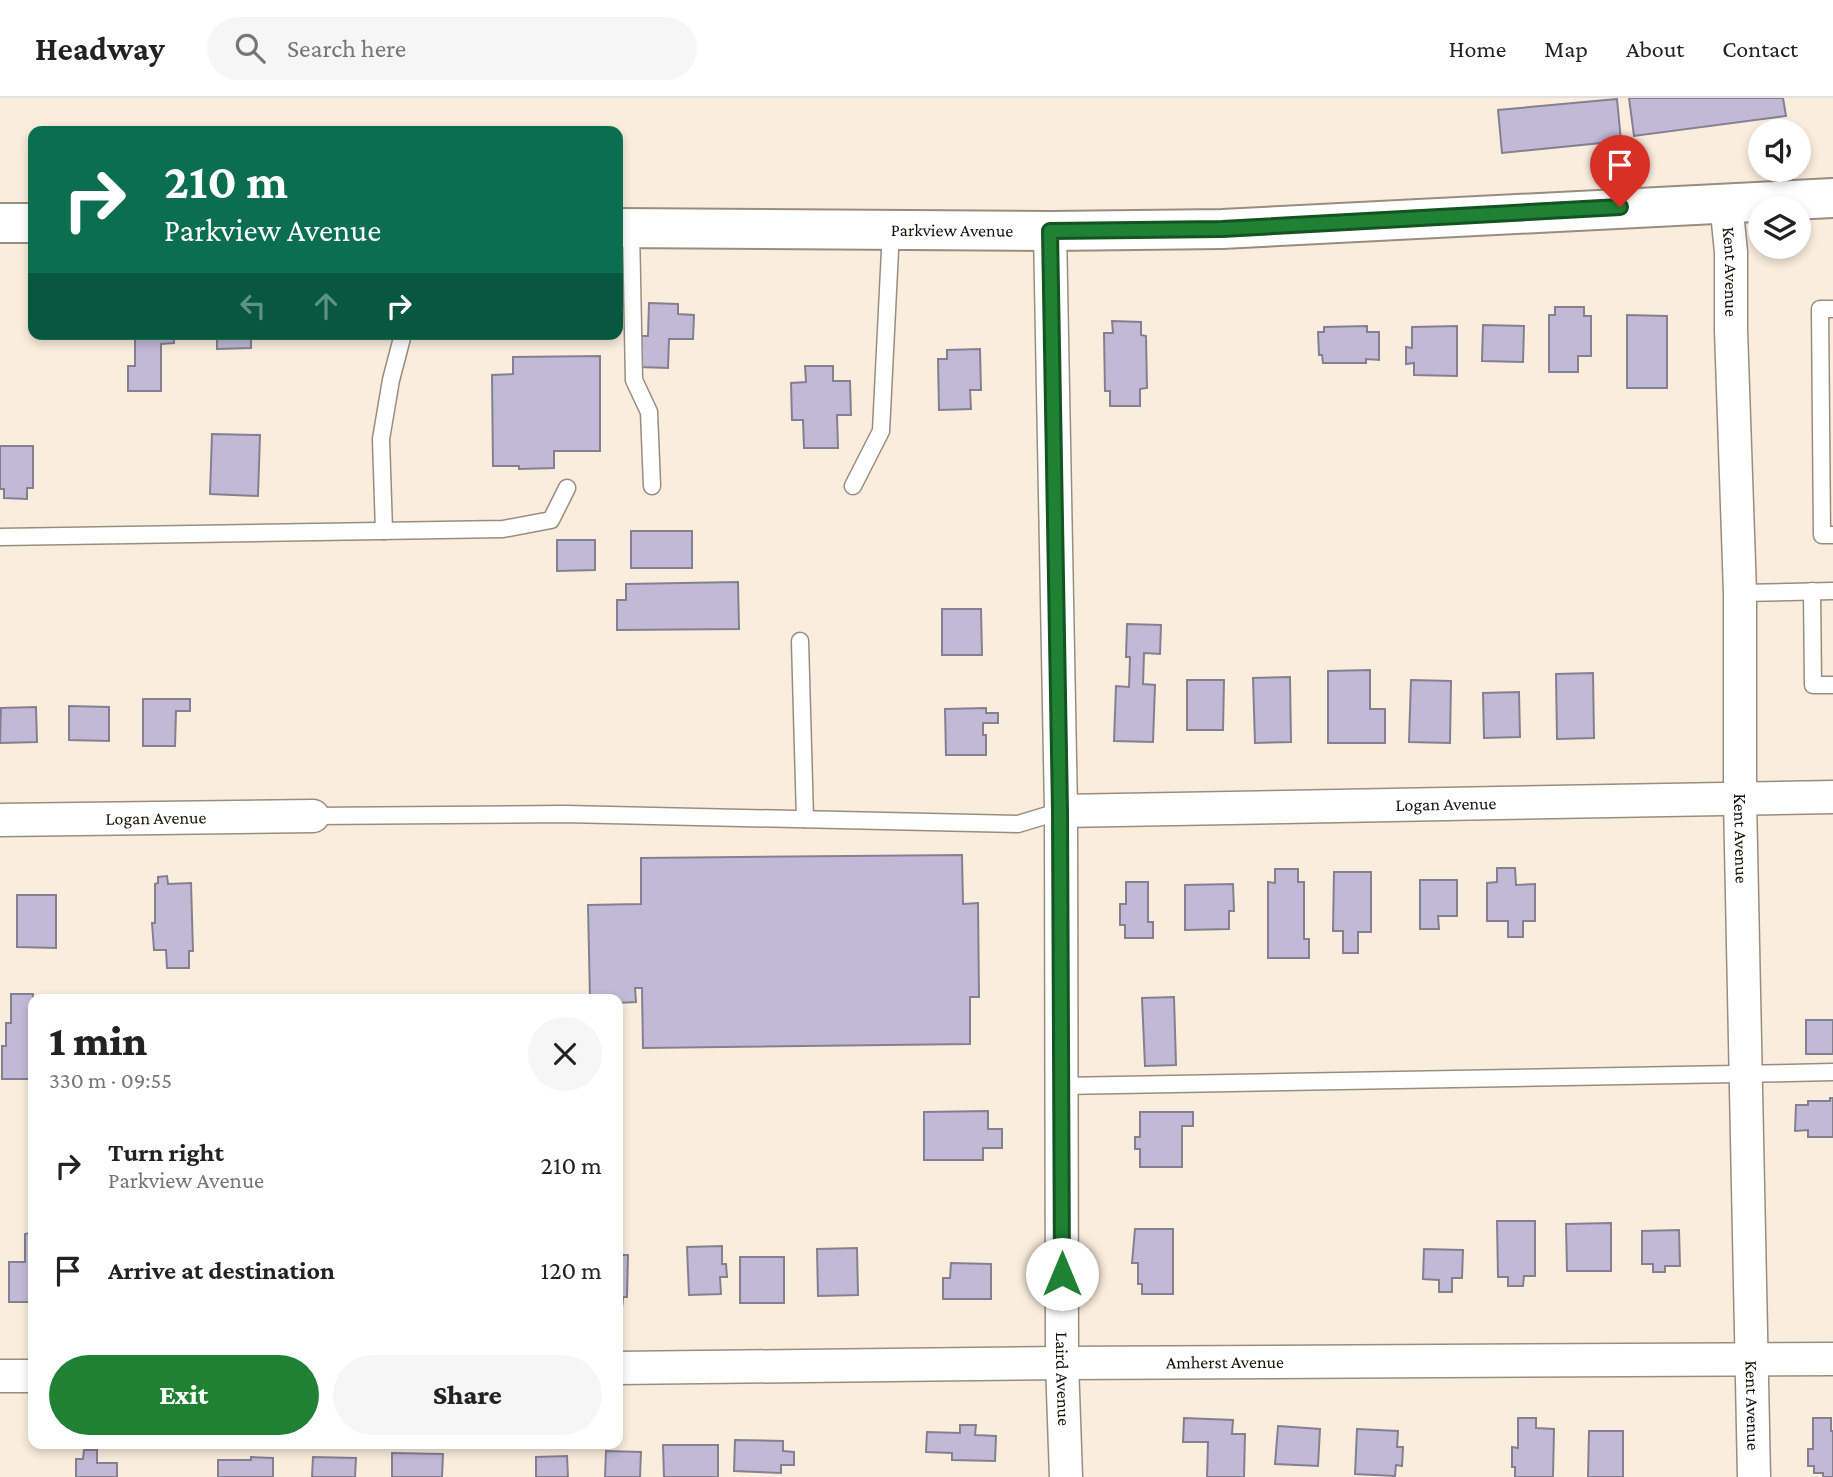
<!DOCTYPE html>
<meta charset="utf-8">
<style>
:root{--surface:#fff;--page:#f6f6f6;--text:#222;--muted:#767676;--line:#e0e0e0;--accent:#1f8133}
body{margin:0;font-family:"Crimson Pro",serif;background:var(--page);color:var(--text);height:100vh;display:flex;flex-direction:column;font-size:26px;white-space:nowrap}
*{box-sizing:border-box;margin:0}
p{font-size:23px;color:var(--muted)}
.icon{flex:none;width:38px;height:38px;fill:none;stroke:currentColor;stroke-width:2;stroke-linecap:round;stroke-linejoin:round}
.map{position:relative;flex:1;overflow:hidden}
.side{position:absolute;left:28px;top:896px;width:595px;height:455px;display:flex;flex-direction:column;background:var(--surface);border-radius:14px;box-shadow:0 4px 10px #0003}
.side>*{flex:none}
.guide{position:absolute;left:28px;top:28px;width:595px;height:214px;border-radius:14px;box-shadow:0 4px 10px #0003;background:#0b6e4f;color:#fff;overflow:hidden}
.fabs{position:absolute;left:1748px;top:21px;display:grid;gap:14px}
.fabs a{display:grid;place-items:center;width:63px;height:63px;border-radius:50%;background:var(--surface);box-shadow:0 4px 10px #0003;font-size:35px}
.pin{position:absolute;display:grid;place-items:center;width:60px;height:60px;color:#fff;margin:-72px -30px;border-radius:50% 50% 50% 0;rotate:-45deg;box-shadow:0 0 7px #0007}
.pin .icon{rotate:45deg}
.me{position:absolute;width:77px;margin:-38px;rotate:0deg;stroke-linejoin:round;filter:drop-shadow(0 0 5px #0008)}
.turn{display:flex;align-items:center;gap:24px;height:147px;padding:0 21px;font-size:32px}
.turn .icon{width:91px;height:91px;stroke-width:2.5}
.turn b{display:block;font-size:49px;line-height:60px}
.lanes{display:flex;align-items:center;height:66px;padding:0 21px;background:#0003;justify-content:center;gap:35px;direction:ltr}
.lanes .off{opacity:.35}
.round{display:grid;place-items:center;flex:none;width:74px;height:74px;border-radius:37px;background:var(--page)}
.summary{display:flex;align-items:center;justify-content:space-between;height:119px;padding:0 21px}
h1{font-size:42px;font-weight:800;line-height:52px}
.primary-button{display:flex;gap:14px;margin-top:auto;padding:14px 21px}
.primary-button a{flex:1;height:80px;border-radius:42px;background:var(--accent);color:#fff;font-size:28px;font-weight:800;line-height:80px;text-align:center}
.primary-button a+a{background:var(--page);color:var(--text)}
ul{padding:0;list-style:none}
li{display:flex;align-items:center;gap:21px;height:105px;padding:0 21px}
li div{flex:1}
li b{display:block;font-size:26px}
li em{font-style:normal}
header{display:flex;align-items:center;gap:42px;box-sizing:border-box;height:98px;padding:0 35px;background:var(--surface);border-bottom:2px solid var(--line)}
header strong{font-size:33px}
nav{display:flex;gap:38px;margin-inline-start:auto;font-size:24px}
.search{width:490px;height:63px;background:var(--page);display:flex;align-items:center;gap:18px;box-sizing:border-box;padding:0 24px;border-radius:38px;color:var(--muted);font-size:26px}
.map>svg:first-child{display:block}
</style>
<header>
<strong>Headway</strong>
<div class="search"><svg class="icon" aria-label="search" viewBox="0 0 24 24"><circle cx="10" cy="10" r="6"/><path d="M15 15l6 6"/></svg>Search here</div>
<nav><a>Home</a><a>Map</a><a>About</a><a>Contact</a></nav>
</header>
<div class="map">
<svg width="1833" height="1379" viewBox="0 0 1833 1379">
<rect width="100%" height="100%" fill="#faedde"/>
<g fill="#c1b9d6" stroke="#858090" stroke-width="2">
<path d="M1629,0H1783L1786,18L1634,38Z"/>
<path d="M1617,1L1621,43L1502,55L1498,12Z"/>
<path d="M649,205L678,206V216L694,217L693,241H669L668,270L639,269L641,238H648Z"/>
<path d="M1555,209H1584V218H1591V258H1578V274H1549V217H1555Z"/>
<path d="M1627,217L1667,218V290H1627Z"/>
<path d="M1112,223L1141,224V237L1146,238L1147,290L1140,291V308H1110V293H1105L1104,235H1113Z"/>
<path d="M1483,227L1524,228L1523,264L1482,263Z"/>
<path d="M1367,228V234H1379V262L1366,261V265H1323L1322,257H1319L1318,234H1324V229Z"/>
<path d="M1457,228V278L1414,277V265L1406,266V249L1412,250V229Z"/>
<path d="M135,236H174V245L161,246V293H128V268H135Z"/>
<path d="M217,236H251V250L217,251Z"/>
<path d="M980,251L981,292H970L971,311L939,312L938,261H947V252Z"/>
<path d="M600,258V353H554V370L519,371V368H493L492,277L513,276V259Z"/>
<path d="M805,268H833V283H850L851,317H837L838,350H804L803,322H792L791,285L806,284Z"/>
<path d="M212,336L260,337L258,398L210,396Z"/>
<path d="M0,348H33V390H27V401L4,400V391H0Z"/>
<rect x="631" y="433" width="61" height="37"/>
<path d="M557,442H595V472L557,473Z"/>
<path d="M738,484L739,531L617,532V502H626V486Z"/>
<path d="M942,511H981L982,557H942Z"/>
<path d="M1127,526L1161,527L1160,556L1144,555L1143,586L1155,587L1153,644L1114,643L1116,588L1129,589L1130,559H1126Z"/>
<path d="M1370,572V611H1385V645H1328V573Z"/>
<path d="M1593,575L1594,640L1557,641L1556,576Z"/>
<path d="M1290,579L1291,644L1255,645L1253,580Z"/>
<path d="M1187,582H1224L1223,632H1187Z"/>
<path d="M1411,582L1451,583L1450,645L1409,644Z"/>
<path d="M1519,594L1520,639L1484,640L1483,595Z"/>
<path d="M143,601H190V613H176L175,648H143Z"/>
<path d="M69,608L109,609V643L69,642Z"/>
<path d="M36,609L37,644L0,645L1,610Z"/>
<path d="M986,610V615H998V625H983V637H986V657H946L945,611Z"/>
<path d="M962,757L963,806L978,805L979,899H970V946L643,950L642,890H635L636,904L618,905V901H590L588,807L641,806V760Z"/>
<path d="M1497,770H1515L1516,787L1535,786V823H1523V839H1508V823H1487V785L1497,784Z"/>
<path d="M1275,771H1298V784H1304V841H1309V860H1268V784L1275,785Z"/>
<path d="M1334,774H1371V834H1358V855H1343V833H1333Z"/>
<path d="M167,778L168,786L191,785L193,853H189V870H167L166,852H154L152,825H155V786L158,785V779Z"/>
<path d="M1420,782H1457V818H1438L1439,831H1420Z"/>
<path d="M1126,784H1148V824H1153V840H1125V827H1120V806H1126Z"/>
<path d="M1233,786L1234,813H1229V831L1185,832V787Z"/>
<path d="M17,797H56V850L17,849Z"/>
<path d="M11,896H33V981H2V948H6V925H11Z"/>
<path d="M1174,899L1176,967L1145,968L1142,900Z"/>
<rect x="1806" y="922" width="27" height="34"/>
<path d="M1830,1000H1833V1039H1808V1032L1795,1033L1796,1007H1808V1003H1830Z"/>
<path d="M988,1013V1031H1002V1050H983V1062H924V1014Z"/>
<path d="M1140,1014H1193V1028H1182V1069H1140V1051H1135V1039H1140Z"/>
<path d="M29,1110H33V1204H9V1164H25V1136L30,1135Z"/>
<path d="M1497,1123H1535V1178H1524L1523,1188H1508V1179H1498Z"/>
<path d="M1611,1125V1173H1567L1566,1126Z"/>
<path d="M1135,1131H1173V1196H1142V1186H1138V1165H1132Z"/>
<path d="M1679,1132L1680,1168H1665V1174H1653V1166H1642V1133Z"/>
<path d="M722,1148V1166H726L727,1179H720L721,1196L689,1197L687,1149Z"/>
<path d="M857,1150L858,1197L818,1198L817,1151Z"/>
<path d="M1424,1151L1463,1152L1462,1180H1452V1194H1439V1182L1423,1181Z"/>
<path d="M618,1157H628L627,1199H623L622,1210H618Z"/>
<rect x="740" y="1159" width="44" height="46"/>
<path d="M951,1165L991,1166V1201H943V1180H950Z"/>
<path d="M1184,1320L1233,1322L1232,1336H1245L1244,1379H1207L1208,1344H1183Z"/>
<path d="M1518,1320H1536V1330L1554,1331L1553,1379H1515V1369H1512V1349L1518,1350Z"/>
<path d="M1813,1320H1831V1333H1833V1379H1823V1375H1814V1368H1808V1351H1813Z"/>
<path d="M960,1327H976L975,1337L996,1338L995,1363L952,1362V1355L926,1354L927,1334L960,1335Z"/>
<path d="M1278,1328L1320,1331L1318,1368L1275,1366Z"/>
<path d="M1357,1331L1398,1333L1397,1349H1403L1402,1368L1396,1367L1395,1378L1355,1376Z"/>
<path d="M1589,1333H1623V1379H1588Z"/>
<path d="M735,1342L783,1343V1353L794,1354V1367H781V1375L734,1373Z"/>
<path d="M663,1347H718V1379H664Z"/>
<path d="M84,1352H97V1365H117V1379H76V1361H83Z"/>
<path d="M606,1353L641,1354L640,1379H605Z"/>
<path d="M392,1355L443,1356L442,1379H392Z"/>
<path d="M567,1358L568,1379H536V1359Z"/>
<path d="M251,1359L273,1360V1379H218V1362H251Z"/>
<path d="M313,1359L356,1360L355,1379H312Z"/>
</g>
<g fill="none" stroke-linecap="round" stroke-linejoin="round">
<defs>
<g id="lane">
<path d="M631,130L634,282L649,314L652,388"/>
<path d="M1833,211H1820L1822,437H1833"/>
<path d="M853,388L881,333L891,132"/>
<path d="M384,433L381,341L391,282L403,236"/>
<path d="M0,439L503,431L551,422L567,390"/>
<path d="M1812,493L1813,587H1833"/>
<path d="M1740,495L1833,493"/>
<path d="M800,543L805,721"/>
<path d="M313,718L565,716L1018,726L1061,713"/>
<path d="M1061,988C1319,982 1576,980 1833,974"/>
</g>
<g id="street">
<path id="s1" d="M1726,104L1731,154V232L1740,495V701L1754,1379"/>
<path id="s2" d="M1050,133L1061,713L1062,1265L1066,1379"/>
<path id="s3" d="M1061,713L1833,699"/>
<path id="s4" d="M0,722L313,718"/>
<path id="s5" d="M618,1270L1062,1265L1833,1261"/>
<path d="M0,1278H33"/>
</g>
<g id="secondary">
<path d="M0,125H33"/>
<path id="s6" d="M618,130L1050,133L1222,131L1833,100"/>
</g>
</defs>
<use href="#lane" stroke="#998d80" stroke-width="19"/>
<use href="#street" stroke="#998d80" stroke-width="35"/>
<use href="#secondary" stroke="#998d80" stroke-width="42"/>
<use href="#lane" stroke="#fff" stroke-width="16"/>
<use href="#street" stroke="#fff" stroke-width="32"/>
<use href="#secondary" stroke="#fff" stroke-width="38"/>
</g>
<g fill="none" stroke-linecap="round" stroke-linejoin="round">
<defs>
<path id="route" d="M1062,1176L1060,713L1050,133L1222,131L1620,109"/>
</defs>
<use href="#route" stroke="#145421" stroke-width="18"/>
<use href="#route" stroke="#1f8133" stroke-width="12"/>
</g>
<g text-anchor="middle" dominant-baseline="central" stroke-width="7" stroke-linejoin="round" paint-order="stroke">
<g font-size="18" fill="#15110c" stroke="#fffcf9">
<text stroke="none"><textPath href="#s6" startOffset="334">Parkview Avenue</textPath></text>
<text stroke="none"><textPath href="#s1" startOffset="70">Kent Avenue</textPath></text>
<text stroke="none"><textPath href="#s3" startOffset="385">Logan Avenue</textPath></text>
<text stroke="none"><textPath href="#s4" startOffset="156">Logan Avenue</textPath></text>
<text stroke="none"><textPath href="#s1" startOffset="637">Kent Avenue</textPath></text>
<text stroke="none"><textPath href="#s5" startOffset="607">Amherst Avenue</textPath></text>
<text stroke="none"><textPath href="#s2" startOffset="1148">Laird Avenue</textPath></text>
<text stroke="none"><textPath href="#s1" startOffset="1204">Kent Avenue</textPath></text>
</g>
</g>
</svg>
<div class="fabs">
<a><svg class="icon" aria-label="sound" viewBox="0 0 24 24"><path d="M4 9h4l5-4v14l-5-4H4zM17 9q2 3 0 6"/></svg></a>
<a><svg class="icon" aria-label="layers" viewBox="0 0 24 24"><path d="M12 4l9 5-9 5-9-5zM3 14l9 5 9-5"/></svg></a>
</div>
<div class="pin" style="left:1620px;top:109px;background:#d93025"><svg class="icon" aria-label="arrive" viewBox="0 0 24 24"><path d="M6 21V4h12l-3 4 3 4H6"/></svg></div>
<svg class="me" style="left:1062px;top:1176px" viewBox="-20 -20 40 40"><circle r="19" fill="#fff"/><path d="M0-13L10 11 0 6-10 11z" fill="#1f8133"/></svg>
<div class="guide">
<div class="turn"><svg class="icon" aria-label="right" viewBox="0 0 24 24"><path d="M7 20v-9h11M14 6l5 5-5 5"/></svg><div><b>210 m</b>Parkview Avenue</div></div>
<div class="lanes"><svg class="icon off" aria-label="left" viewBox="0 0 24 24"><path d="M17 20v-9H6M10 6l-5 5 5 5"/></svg><svg class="icon off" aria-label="ahead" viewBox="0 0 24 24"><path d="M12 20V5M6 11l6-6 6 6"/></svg><svg class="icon" aria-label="right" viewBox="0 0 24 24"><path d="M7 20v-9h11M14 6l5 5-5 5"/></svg></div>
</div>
<section class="side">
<div class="summary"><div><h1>1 min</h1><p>330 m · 09:55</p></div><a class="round"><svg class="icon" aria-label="close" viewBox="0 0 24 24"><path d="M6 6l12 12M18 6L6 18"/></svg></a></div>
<ul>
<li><svg class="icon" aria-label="right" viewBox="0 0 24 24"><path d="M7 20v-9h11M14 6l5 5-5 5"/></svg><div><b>Turn right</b><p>Parkview Avenue</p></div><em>210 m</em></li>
<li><svg class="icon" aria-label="arrive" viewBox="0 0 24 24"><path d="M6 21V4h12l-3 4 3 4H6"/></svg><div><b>Arrive at destination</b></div><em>120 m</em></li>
</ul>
<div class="primary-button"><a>Exit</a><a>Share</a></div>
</section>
</div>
